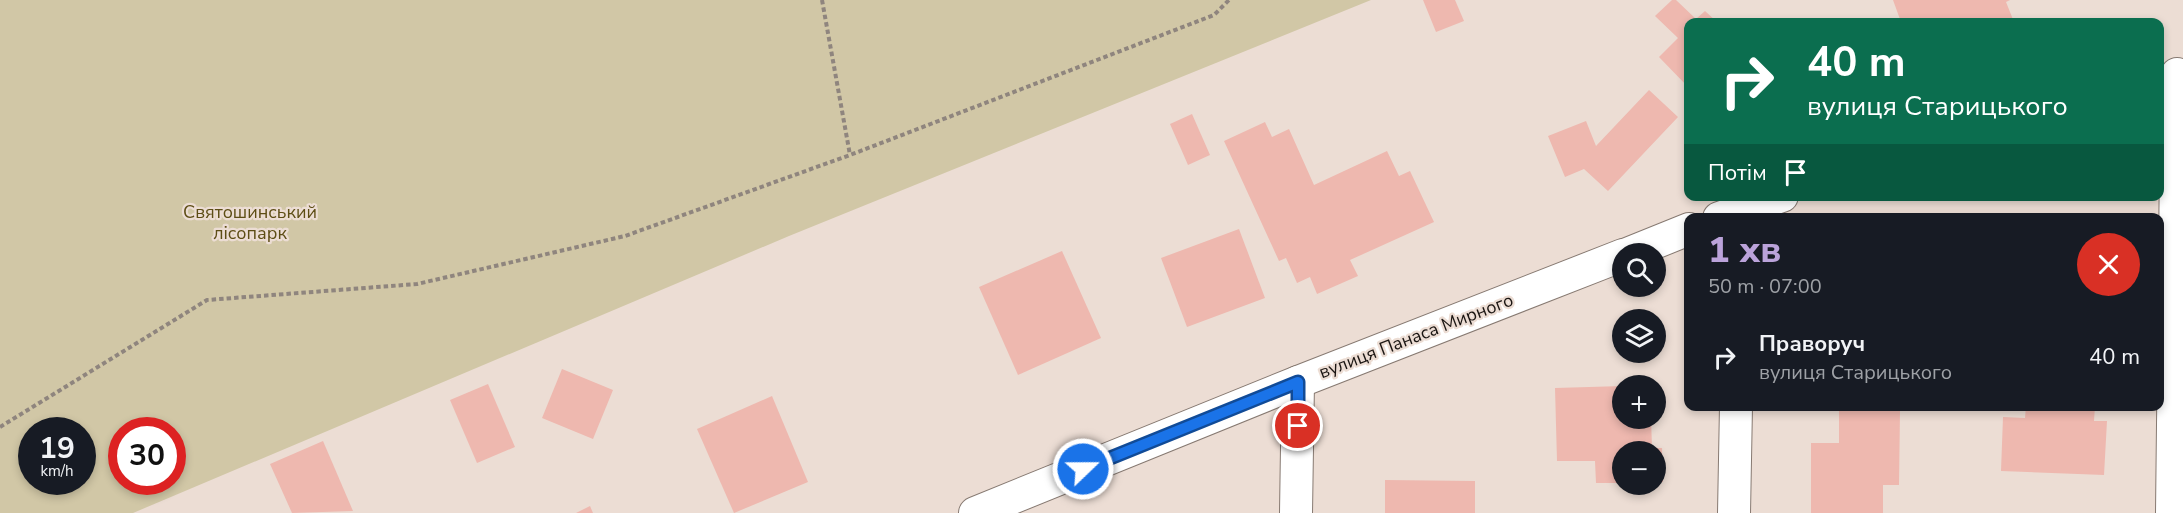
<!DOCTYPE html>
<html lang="uk">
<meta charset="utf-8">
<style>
:root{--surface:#171b24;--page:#242831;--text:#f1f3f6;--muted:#9ea1a6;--accent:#bba3da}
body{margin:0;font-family:"Nunito Sans",sans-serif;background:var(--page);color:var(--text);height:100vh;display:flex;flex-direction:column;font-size:22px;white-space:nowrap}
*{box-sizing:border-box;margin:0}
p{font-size:20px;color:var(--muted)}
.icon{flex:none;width:33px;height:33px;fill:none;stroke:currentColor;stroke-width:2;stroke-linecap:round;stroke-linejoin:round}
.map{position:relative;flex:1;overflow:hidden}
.sheet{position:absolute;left:1684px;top:213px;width:480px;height:198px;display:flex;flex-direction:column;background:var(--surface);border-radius:12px;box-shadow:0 3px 9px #0003}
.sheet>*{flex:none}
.top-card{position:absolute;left:1684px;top:18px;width:480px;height:183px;border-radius:12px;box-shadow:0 3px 9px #0003;background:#0b6e4f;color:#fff;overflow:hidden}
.tools{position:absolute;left:1612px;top:243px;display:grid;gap:12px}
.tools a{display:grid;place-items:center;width:54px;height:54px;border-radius:50%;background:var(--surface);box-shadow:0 3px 9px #0003;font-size:30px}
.speed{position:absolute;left:18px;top:417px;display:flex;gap:12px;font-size:30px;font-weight:700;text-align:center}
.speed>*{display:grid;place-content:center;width:78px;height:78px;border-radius:50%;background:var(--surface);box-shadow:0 3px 9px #0003;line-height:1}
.speed small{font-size:15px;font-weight:400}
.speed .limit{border:9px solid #d22;background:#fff;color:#111}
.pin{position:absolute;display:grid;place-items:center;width:51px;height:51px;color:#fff;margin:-26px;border:3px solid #fff;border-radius:50%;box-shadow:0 2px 6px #0007}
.me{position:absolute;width:66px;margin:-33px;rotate:68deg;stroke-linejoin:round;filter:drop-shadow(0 0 4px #0008)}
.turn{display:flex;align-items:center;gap:21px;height:126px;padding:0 24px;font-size:27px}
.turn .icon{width:78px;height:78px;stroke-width:2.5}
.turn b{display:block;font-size:42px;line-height:51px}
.then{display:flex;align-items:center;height:57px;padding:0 24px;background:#0003;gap:12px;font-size:22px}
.round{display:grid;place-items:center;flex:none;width:63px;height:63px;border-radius:32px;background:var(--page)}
.headline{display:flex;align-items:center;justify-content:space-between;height:102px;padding:0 24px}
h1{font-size:36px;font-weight:800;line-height:45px;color:var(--accent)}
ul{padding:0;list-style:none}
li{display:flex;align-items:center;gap:18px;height:84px;padding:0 24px}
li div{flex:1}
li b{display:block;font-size:22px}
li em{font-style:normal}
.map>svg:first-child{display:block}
</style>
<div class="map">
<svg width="2183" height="513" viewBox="0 0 2183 513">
<rect width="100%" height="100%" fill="#ecddd4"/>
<path fill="#d1c7a6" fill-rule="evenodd" d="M0,0H1371L789,236L133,513H0ZM32,430H82V482H32ZM122,430H172V482H122Z"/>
<g fill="#eeb8af">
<path d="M1423,0H1455L1464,21L1436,32Z"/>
<path d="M1672,0H1676L1696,19L1705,11L1717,22H1689V88L1659,57L1678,38L1655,16Z"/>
<path d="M1893,0H2010L2006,2L2014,22H1961L1959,18L1946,22H1901Z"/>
<path d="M1649,90L1678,117L1608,191L1584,169L1565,177L1548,136L1586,121L1596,146Z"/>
<path d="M1192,114L1210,155L1188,165L1170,124Z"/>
<path d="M1265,122L1272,137L1289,129L1314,185L1387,151L1399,176L1410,171L1434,222L1350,260L1358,276L1317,294L1310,277L1297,283L1286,258L1279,261L1224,141Z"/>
<path d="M1239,229L1265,298L1187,327L1161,258Z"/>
<path d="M1062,251L1101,338L1018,375L979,287Z"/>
<path d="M562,369L613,390L593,439L542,418Z"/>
<path d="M488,384L515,447L477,463L450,400Z"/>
<path d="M1623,386V418H1651L1652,448H1662L1663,482H1656V452H1623V483H1596L1595,461H1557L1555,388Z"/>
<path d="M772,396L808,482L734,513L697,429Z"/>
<path d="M2026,406H2095L2094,421H2107L2104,475L2001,471L2003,417L2025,418Z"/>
<path d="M1839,410L1900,411L1899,485H1883V513H1811V443H1839Z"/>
<path d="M323,441L353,511L292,513L270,464Z"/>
<path d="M1385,480L1475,481V513H1385Z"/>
<path d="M590,506L593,513H576Z"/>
</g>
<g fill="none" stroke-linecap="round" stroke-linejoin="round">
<defs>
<g id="street">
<path d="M1719,218L1782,196"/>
<path d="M1627,254L1689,229"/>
<path d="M975,513L1298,382L1623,255"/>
<path d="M1296,513L1298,382"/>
<path d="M1734,513L1736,406"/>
<path d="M2172,513L2177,74"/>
</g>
</defs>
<use href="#street" stroke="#877a72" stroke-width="34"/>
<g stroke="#8f857e" stroke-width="4" stroke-dasharray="4.5 3" stroke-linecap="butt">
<path d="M822,0L850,155"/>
<path d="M0,427L207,300L417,284L625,236L850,155L1214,15L1229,0"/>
</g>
<use href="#street" stroke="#fff" stroke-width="32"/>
</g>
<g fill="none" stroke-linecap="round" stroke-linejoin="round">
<defs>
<path id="route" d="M1083,469L1298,382V426"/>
</defs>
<use href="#route" stroke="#114b97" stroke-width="15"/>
<use href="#route" stroke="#1a73e8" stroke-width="10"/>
</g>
<g text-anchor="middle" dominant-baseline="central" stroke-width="4.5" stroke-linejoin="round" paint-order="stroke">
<g font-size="18" fill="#5d4d15" stroke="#ecddd4">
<text x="250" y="212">Святошинський<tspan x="250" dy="21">лісопарк</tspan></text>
</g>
<g font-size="18" fill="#1a1512" stroke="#ecddd4">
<text transform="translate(1416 336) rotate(-21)">вулиця Панаса Мирного</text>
</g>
</g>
</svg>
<div class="tools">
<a><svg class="icon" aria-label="search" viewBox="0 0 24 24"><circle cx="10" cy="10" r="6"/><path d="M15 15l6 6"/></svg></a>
<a><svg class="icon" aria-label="layers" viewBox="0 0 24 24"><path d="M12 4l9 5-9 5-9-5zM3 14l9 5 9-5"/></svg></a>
<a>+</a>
<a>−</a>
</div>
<div class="speed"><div>19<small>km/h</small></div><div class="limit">30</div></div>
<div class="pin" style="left:1298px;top:426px;background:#d93025"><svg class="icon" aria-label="arrive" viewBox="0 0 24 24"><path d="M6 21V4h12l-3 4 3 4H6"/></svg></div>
<svg class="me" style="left:1083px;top:469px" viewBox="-20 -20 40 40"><circle r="17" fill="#1a73e8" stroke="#fff" stroke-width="3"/><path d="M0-11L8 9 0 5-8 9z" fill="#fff"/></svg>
<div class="top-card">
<div class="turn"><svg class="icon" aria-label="right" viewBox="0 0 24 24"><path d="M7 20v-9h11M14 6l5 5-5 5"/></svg><div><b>40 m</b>вулиця Старицького</div></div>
<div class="then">Потім<svg class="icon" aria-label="arrive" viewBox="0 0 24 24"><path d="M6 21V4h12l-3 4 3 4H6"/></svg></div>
</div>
<section class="sheet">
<div class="headline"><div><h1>1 хв</h1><p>50 m · 07:00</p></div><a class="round" style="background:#d93025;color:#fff"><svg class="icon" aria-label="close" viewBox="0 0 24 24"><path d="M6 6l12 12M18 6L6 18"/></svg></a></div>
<ul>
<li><svg class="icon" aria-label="right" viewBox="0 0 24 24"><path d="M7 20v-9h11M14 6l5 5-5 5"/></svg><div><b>Праворуч</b><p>вулиця Старицького</p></div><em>40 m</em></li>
</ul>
</section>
</div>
